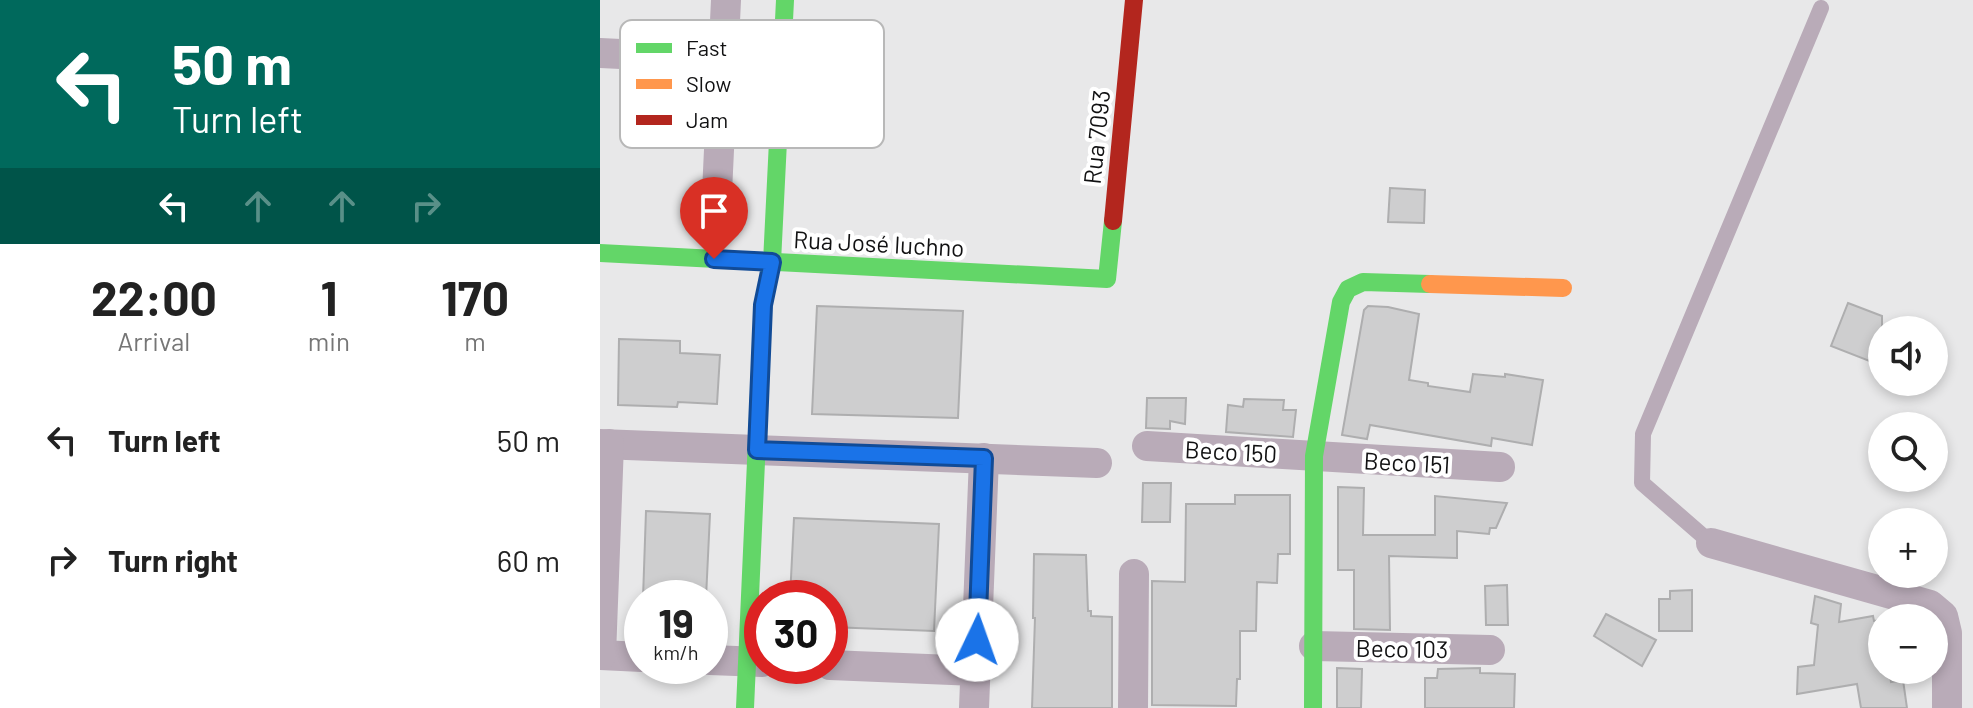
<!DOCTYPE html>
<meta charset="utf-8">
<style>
:root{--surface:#fff;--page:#f6f6f6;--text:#222;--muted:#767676}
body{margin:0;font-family:Barlow,sans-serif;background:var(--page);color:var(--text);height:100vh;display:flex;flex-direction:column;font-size:30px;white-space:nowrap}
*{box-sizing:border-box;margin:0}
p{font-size:26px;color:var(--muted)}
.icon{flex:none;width:44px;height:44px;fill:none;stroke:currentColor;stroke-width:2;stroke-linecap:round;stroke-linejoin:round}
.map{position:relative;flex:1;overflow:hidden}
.side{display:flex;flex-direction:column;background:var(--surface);width:600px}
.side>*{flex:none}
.guide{background:#00695c;color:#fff;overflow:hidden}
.tools{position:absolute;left:1268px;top:316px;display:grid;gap:16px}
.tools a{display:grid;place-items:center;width:80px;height:80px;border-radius:50%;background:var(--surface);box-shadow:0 4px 12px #0003;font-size:40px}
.speed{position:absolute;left:24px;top:580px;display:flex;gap:16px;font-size:40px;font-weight:700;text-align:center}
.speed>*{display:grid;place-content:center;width:104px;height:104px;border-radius:50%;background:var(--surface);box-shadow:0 4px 12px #0003;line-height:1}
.speed small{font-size:20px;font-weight:400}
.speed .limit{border:12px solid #d22;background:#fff;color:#111}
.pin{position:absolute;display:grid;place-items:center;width:68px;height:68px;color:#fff;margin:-82px -34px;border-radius:50% 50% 50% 0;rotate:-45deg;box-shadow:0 0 8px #0007}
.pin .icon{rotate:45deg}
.me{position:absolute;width:88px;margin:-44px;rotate:3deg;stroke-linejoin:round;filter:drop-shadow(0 0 6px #0008)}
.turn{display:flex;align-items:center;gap:28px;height:168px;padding:0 40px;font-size:36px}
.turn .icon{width:104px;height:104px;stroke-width:2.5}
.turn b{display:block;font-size:56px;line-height:68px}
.lanes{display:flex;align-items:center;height:76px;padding:0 40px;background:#0003;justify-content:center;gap:40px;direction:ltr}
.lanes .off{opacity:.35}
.eta{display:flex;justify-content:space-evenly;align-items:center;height:136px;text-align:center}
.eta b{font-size:48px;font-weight:700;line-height:56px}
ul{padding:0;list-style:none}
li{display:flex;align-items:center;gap:24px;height:120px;padding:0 40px}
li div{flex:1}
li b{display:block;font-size:30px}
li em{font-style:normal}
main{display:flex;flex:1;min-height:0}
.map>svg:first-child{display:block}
</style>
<main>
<section class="side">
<div class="guide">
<div class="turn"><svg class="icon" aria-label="left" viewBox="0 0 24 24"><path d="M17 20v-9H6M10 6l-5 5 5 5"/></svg><div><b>50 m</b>Turn left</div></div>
<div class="lanes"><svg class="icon" aria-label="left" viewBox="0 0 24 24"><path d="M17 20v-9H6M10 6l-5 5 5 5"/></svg><svg class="icon off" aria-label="ahead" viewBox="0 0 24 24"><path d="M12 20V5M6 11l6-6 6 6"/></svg><svg class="icon off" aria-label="ahead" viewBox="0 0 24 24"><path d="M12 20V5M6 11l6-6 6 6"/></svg><svg class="icon off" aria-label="right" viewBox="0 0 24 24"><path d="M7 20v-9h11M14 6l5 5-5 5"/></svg></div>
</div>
<div class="eta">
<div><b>22:00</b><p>Arrival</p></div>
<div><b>1</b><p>min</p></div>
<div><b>170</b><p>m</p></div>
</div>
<ul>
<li><svg class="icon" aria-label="left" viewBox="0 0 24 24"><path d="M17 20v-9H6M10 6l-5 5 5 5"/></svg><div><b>Turn left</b></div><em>50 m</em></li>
<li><svg class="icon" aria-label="right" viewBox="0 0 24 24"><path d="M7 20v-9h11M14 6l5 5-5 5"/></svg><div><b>Turn right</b></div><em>60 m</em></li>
</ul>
</section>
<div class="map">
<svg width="1373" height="708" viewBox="0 0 1373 708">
<rect width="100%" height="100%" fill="#e8e8e9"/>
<g fill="#cececf" stroke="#aeaeaf" stroke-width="2">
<path d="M790,188L825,190L824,223L788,222Z"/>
<path d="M1248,303L1282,316V335L1272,362L1231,346Z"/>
<path d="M217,306L363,311L358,418L212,414Z"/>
<path d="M768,306L788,307L819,314L809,380L828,383V386L870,392L873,374L905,377V374L943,380L932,445L892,438L891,446L770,425L767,439L742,435L764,310Z"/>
<path d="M19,339L80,341V353L120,355L117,404L78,402L77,407L18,405Z"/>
<path d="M547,398H586L585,424L570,421V429L546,428Z"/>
<path d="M644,399L684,400L683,410H696L693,437L626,432L628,405L643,407Z"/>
<path d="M543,483H571L570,522H542Z"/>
<path d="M738,487L764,488L763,535H835V496L907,503L896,528H890L889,534L857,531V558L789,556L790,630L754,629V570H738Z"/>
<path d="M635,495H690V554H678L677,583L657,582L656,631H640V679H637L636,706L552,705V581L585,582L586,504H635Z"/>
<path d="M46,511L110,514L106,598H43Z"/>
<path d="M194,518L339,524L334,631L230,627V598H190Z"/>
<path d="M434,554L486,555L488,611H491V616L512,617V708H432L435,618H433Z"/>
<path d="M907,585L908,625H886L885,586Z"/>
<path d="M1092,590V631H1059V599H1070V591Z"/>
<path d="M1215,596L1241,604L1239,622L1273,616L1274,621L1282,620V670H1289L1291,682L1303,680L1307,708H1261L1257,684L1197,694L1198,667L1214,665L1218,625L1211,623Z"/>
<path d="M1006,614L1056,640L1042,666L994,636Z"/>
<path d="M737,668L762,669L761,708H737Z"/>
<path d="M880,668V673L915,674L914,708H825V678H837L838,669Z"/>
</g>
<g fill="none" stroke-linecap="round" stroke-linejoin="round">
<path stroke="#b9abb8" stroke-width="16" d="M1111,543L1042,483L1043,434L1221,8"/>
<g stroke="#b9abb8" stroke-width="30">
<path d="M0,53L123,59"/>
<path d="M116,214L126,0"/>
<path d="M0,444L497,463"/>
<path d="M547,446L900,467"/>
<path d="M1111,543L1330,605L1343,616L1347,633V708"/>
<path d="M714,646L890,650"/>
<path d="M0,655L42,657"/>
<path d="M1,655L9,444"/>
<path d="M110,660L162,662"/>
<path d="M230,665L376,671"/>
<path d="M374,708L384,458"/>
<path d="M533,708L534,574"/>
</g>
<g stroke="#63d668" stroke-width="18">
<path d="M0,253L507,279L513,221"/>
<path d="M145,708L163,305L172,262L185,0"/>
<path d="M713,708L714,456L741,302L748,289L763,282L830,284"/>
</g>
<path stroke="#ff974d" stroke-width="18" d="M830,284L963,288"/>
<path stroke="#b3261e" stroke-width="18" d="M513,221L534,0"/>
</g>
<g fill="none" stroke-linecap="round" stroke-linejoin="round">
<defs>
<path id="route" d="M114,259L172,262L163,305L157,450L384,458L377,640"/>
</defs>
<use href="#route" stroke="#114b97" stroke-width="20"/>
<use href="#route" stroke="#1a73e8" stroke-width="14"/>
</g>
<g text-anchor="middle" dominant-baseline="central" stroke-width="8" stroke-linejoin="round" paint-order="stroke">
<g font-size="24" fill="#111112" stroke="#fff">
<text transform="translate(496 137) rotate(-84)">Rua 7093</text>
<text transform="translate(279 243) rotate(3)">Rua José Iuchno</text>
<text transform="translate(631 451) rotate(3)">Beco 150</text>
<text transform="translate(807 462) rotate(3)">Beco 151</text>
<text transform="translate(802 648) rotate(1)">Beco 103</text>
</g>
</g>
<rect x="20" y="20" width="264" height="128" rx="12" fill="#fff" stroke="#b8b8b8" stroke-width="2"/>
<rect x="36" y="43" width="36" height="10" fill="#63d668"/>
<rect x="36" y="79" width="36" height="10" fill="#ff974d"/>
<rect x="36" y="115" width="36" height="10" fill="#b3261e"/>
<g font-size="22" fill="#111112">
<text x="86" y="56">Fast</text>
<text x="86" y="92">Slow</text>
<text x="86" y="128">Jam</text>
</g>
</svg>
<div class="tools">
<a><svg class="icon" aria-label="sound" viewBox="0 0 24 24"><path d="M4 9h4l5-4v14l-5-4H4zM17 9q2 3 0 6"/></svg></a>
<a><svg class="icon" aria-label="search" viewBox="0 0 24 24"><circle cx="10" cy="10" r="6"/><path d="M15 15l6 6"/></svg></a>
<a>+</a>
<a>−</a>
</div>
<div class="speed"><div>19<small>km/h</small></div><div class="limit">30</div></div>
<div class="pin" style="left:114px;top:259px;background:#d93025"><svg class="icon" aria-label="arrive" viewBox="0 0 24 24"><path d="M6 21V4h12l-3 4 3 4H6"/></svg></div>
<svg class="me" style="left:377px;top:640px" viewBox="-20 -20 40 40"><circle r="19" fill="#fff"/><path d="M0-13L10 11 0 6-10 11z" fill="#1a73e8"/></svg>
</div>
</main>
